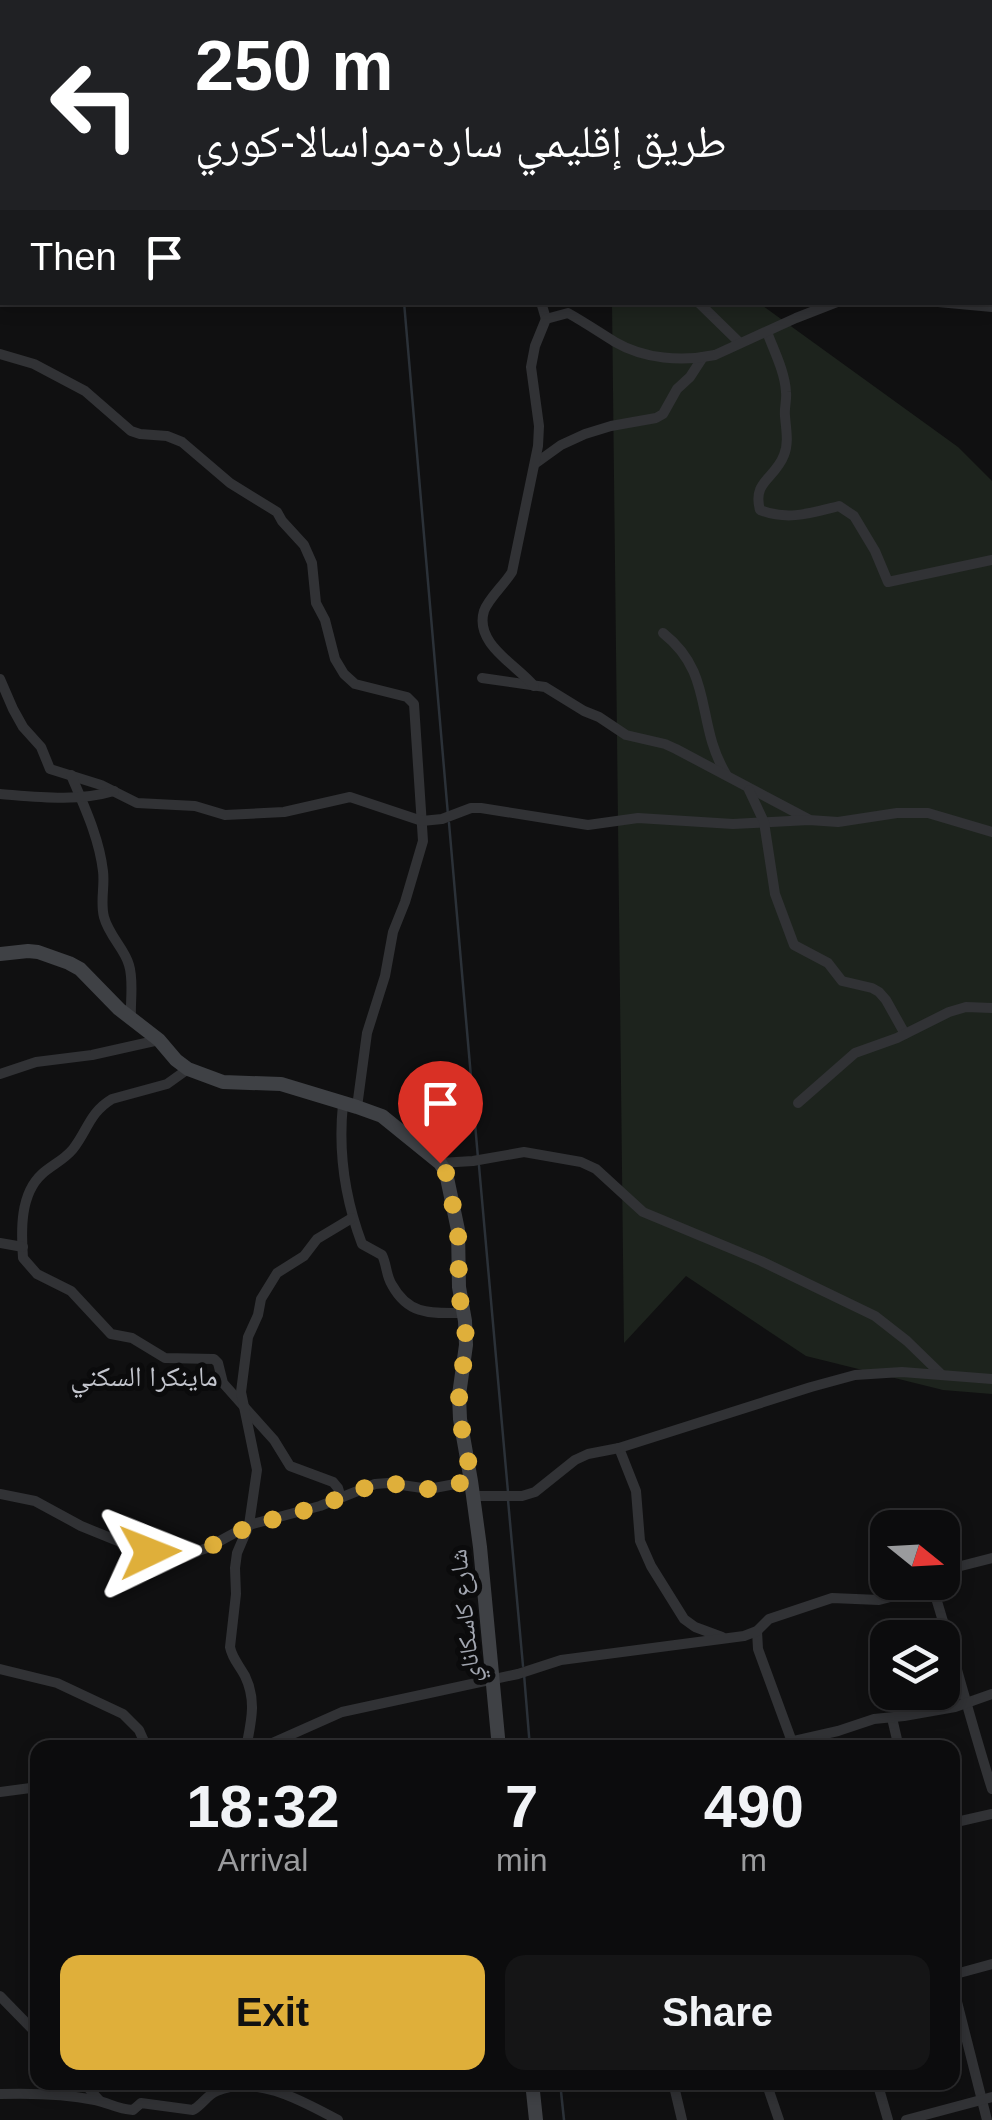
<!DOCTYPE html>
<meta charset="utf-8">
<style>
:root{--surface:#0c0c0d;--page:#151516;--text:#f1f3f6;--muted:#9a9b9d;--line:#2c2c2e;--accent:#dfaf3a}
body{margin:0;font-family:Helvetica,"Noto Naskh Arabic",sans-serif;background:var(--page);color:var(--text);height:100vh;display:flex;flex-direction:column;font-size:38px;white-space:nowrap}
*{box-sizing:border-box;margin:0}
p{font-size:32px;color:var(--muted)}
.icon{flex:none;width:55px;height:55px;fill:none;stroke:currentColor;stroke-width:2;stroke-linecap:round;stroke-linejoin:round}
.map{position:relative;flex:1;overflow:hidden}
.drawer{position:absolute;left:30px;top:1740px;width:930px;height:350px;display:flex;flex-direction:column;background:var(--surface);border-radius:20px;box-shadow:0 5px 15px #0003,0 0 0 2px var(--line)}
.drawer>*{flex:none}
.top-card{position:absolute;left:0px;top:0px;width:992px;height:305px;box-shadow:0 5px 15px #0003,0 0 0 2px var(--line);background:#202124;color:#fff;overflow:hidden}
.needle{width:65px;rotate:108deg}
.tools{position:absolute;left:870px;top:1510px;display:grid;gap:20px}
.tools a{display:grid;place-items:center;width:90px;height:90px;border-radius:20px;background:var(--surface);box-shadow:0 5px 15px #0003,0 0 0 2px var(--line);font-size:50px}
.pin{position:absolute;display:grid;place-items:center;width:85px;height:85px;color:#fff;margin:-102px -42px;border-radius:50% 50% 50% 0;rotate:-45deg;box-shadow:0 0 10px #0007}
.pin .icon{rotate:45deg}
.me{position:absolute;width:110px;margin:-55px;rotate:88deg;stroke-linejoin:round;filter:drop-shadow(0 0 8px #0008)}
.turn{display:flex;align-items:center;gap:35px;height:210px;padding:0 30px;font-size:45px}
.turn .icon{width:130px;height:130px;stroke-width:2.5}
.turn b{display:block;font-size:70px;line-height:85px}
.then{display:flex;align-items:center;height:95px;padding:0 30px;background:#0003;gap:20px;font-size:38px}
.eta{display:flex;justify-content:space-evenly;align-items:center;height:170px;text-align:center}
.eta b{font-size:60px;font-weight:600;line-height:70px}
.cta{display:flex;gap:20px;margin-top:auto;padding:20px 30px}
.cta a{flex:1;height:115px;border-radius:20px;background:var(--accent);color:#111;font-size:40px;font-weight:600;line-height:115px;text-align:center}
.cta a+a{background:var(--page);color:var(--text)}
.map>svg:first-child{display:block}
</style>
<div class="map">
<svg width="992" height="2120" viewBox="0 0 992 2120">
<rect width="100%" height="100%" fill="#101011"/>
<path fill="#1d231d" d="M612,303H759L958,447L992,481V1394L943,1390L806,1356L686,1276L624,1343Z"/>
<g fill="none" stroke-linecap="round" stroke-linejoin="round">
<g stroke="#2b3138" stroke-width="2.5">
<path d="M377,0L378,2"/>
<path d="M404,302L448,815"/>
<path d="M449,823L478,1158"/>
<path d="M479,1166L508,1492"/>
<path d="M508,1500L523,1666"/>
<path d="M524,1674L530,1748"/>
<path d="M560,2082L564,2120"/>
</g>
<g stroke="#313235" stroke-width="10">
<path d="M949,0L953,2"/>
<path d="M990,23L992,24"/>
<path d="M0,219H2"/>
<path d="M990,249L992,250"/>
<path d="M541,302L546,319"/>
<path d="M698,302L740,343"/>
<path d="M938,302L992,307"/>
<path d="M767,332C774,351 785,372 786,392C787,400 784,408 785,416C786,429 789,443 784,455C775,479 752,481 760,510C788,521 811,513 839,506L854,516L875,551L888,582L992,560"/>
<path d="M0,354L34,364L85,391L131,431L140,434L167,436L182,442L230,483L277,512L282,521L304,545L312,563L316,603L325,620L335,659L344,674L355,684L407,697L414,704L423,841L405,902L393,932L385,976L367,1033L357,1107"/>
<path d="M536,463L561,445L585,434L611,426L656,418L663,414L677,389L690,377L703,357"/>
<path d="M663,633C715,674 695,723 726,774"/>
<path d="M482,678L545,687L584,711L599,717L626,735L665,744L676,749L808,819"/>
<path d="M0,679L13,709L23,727L41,747L50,769L101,785L137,803L195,806L225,815L284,812L350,797L422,821L442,819L471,808H481L588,825L638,818L733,824L809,820L838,822L897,813H928L992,832"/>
<path d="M534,686C517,665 474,644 484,611C488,599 504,585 512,572L538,446L539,426L531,367L535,346L546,319L568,313C584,322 599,332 615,342C644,359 682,362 715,355L796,318L837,302"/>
<path d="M71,775C84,806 99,837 103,871C105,886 100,902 104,917C109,936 125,949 129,965C134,981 130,1001 131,1019"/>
<path d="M749,790L764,822L775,894L794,945L828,963L842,981L872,988L879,992L886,1000L905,1034"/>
<path d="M0,794C38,797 77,802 114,791"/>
<path d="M188,1069L167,1084L112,1099C89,1113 88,1130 73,1149C64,1160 52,1165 42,1174C20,1194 21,1230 23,1258L37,1274L71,1291L111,1334L132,1338L165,1358L214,1359L218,1363L223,1383L274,1440L290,1466L333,1482L338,1488L341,1498"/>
<path d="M0,1074L36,1062L92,1055L159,1040"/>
<path d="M798,1103L855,1053L897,1038L949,1012L966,1007L992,1008"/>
<path d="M343,1104C338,1152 345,1199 362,1244L382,1255C387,1265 386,1276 392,1285C409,1316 432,1313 462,1313"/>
<path d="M440,1163L473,1161L524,1152L581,1162L596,1169L643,1212L761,1261L875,1316L907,1341L942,1375"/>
<path d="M0,1243L23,1247"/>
<path d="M619,1448L636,1491L640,1541L651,1566L684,1619L695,1627L722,1637"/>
<path d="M0,1494L35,1501L81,1526L128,1545L150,1552L172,1554L192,1553L207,1548L249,1525L320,1506L375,1484L388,1483L429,1489L471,1481"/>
<path d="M473,1496H522L535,1492L575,1460L588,1454L619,1448L811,1387L855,1375L902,1372L992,1379"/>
<path d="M942,1574L957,1567L992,1558"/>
<path d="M931,1582C953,1651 970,1720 992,1789"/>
<path d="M757,1631L758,1649L791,1739"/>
<path d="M0,1669L57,1683L123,1714L139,1730L147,1748"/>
<path d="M892,1718L899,1748"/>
<path d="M246,1748C251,1722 257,1701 245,1676C239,1665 232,1658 230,1647L236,1594L235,1568L237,1553L249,1525L257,1470L241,1392L248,1337L258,1315L261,1299L277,1273L304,1256L317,1239L352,1218"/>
<path d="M261,1748L342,1712L518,1674L561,1660L744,1636L757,1631L769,1619L832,1598L879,1600L910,1592L929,1582"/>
<path d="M762,1748L838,1731L874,1719L904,1716L955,1707L992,1694"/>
<path d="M0,1792L38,1787"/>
<path d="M952,1823L992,1814"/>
<path d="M952,1975L992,1964"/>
<path d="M952,1982L987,2120"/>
<path d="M0,1996L38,2035"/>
<path d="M83,2082L99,2100"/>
<path d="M673,2082L682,2120"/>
<path d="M766,2082L779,2120"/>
<path d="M877,2082L888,2120"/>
<path d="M0,2094C31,2093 65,2094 95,2100C110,2103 116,2109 133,2110L141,2103L193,2110C202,2105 208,2094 217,2091C257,2074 304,2102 338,2120"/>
<path d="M906,2120L992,2097"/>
</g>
<g stroke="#3f4145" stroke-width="14">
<path d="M0,954L28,951L38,952L69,963L80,969L119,1009L159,1040L176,1060L188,1069L223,1082L281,1084L357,1107L382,1116L440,1163L446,1173L458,1230L459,1287L465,1321L466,1345L459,1395L460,1419L471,1481L480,1547L499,1748"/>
<path d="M532,2082L536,2120"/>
</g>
</g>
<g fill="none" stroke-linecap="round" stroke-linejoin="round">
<path stroke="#dfaf3a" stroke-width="18" stroke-dasharray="0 32.4" d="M150,1552L192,1553L207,1548L250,1526L320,1506L375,1484L388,1483L428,1489L472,1481L460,1419L459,1395L466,1345L465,1321L461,1308L459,1287L458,1230L446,1173L440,1163"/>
</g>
<g text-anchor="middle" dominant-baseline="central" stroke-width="10" stroke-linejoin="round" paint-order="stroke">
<g font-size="25" fill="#a2a6b0" stroke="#0b0b0c">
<text transform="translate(464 1616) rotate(-96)">شارع كاسكاناي</text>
</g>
<g font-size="28" fill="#c3c5cd" stroke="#0b0b0c">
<text x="144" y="1376">ماينكرا السكني</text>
</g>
</g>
</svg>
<div class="tools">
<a><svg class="needle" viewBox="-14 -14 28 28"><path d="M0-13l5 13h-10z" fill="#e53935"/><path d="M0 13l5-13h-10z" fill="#9a9b9d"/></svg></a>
<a><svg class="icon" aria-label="layers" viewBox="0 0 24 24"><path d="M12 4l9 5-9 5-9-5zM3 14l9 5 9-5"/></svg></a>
</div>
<div class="pin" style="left:440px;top:1163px;background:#d93025"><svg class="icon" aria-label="arrive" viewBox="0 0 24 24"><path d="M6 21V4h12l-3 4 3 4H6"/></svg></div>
<svg class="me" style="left:150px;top:1552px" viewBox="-20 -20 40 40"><path d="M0-17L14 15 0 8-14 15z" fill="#dfaf3a" stroke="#fff" stroke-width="4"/></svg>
<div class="top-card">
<div class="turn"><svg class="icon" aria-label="left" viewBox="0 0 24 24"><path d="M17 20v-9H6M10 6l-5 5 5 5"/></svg><div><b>250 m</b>طريق إقليمي ساره-مواسالا-كوري</div></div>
<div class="then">Then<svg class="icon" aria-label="arrive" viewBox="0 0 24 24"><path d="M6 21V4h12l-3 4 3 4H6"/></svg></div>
</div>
<section class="drawer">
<div class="eta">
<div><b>18:32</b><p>Arrival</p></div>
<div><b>7</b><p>min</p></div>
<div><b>490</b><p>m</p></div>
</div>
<div class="cta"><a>Exit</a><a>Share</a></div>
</section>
</div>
